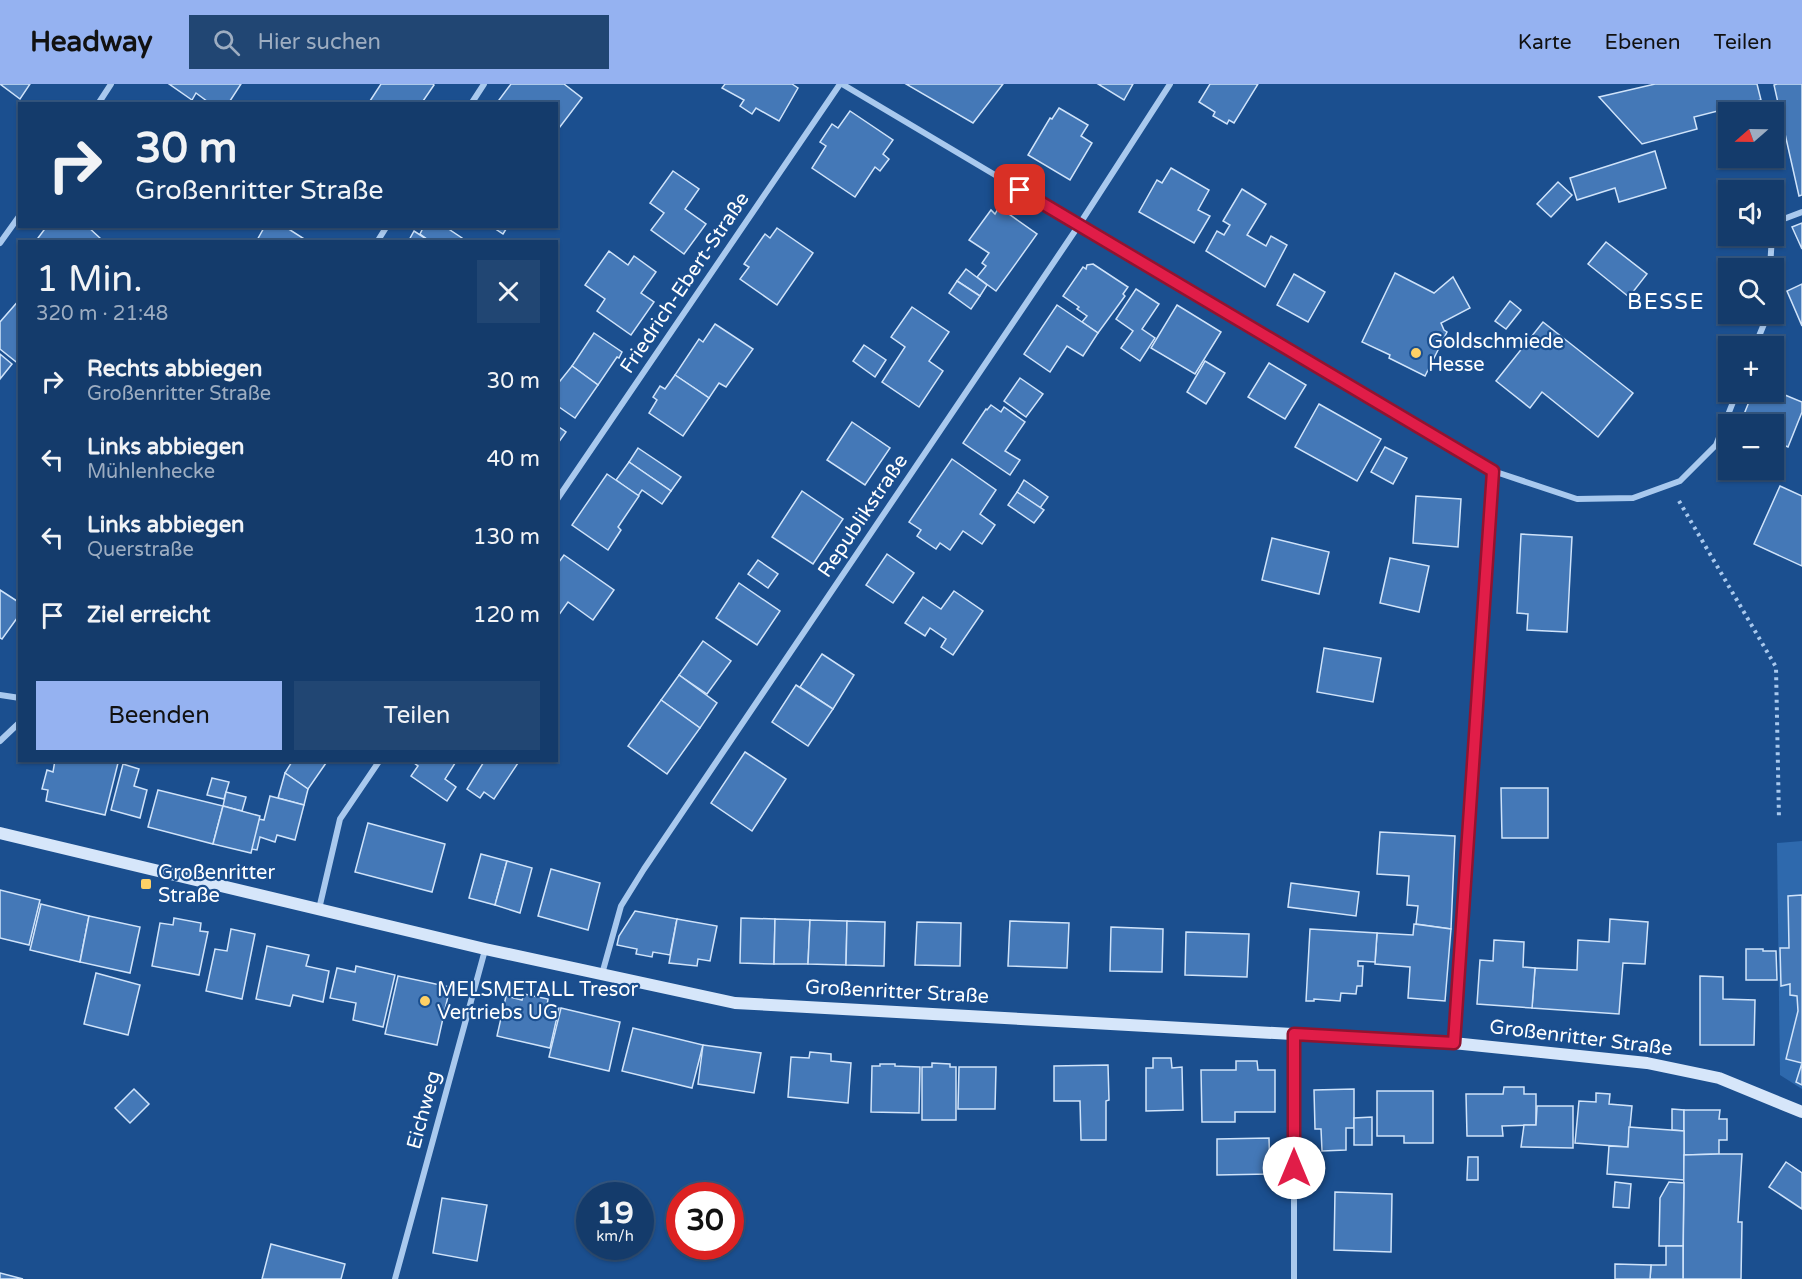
<!DOCTYPE html>
<html lang="de">
<meta charset="utf-8">
<style>
:root{--surface:#143b6b;--page:#214673;--text:#f1f3f6;--muted:#9dadc1;--line:#33557e;--accent:#95b2f1}
body{margin:0;font-family:"Varela Round",sans-serif;background:var(--page);color:var(--text);height:100vh;display:flex;flex-direction:column;font-size:22px;white-space:nowrap}
*{box-sizing:border-box;margin:0}
p{font-size:20px;color:var(--muted)}
.icon{flex:none;width:33px;height:33px;fill:none;stroke:currentColor;stroke-width:2;stroke-linecap:round;stroke-linejoin:round}
.map{position:relative;flex:1;overflow:hidden}
.sheet{position:absolute;left:18px;top:156px;width:540px;height:522px;display:flex;flex-direction:column;background:var(--surface);border-radius:0px;box-shadow:0 2px 4px #0004,0 0 0 2px var(--line)}
.sheet>*{flex:none}
.banner{position:absolute;left:18px;top:18px;width:540px;height:126px;border-radius:0px;box-shadow:0 2px 4px #0004,0 0 0 2px var(--line);background:#143b6b;color:var(--text);overflow:hidden}
.needle{width:39px;rotate:250deg}
.controls{position:absolute;left:1718px;top:18px;display:grid;gap:12px}
.controls a{display:grid;place-items:center;width:66px;height:66px;border-radius:0px;background:var(--surface);box-shadow:0 2px 4px #0004,0 0 0 2px var(--line);font-size:30px}
.speed{position:absolute;left:576px;top:1098px;display:flex;gap:12px;font-size:30px;font-weight:700;text-align:center}
.speed>*{display:grid;place-content:center;width:78px;height:78px;border-radius:50%;background:var(--surface);box-shadow:0 2px 4px #0004,0 0 0 2px var(--line);line-height:1}
.speed small{font-size:15px;font-weight:400}
.speed .limit{border:9px solid #d22;background:#fff;color:#111}
.pin{position:absolute;display:grid;place-items:center;width:51px;height:51px;color:#fff;margin:-26px;border-radius:12px;box-shadow:0 3px 9px #0006}
.me{position:absolute;width:66px;margin:-33px;rotate:0deg;stroke-linejoin:round;filter:drop-shadow(0 0 4px #0008)}
.turn{display:flex;align-items:center;gap:21px;height:126px;padding:0 18px;font-size:27px}
.turn .icon{width:78px;height:78px;stroke-width:2.5}
.turn b{display:block;font-size:42px;line-height:51px}
.round{display:grid;place-items:center;flex:none;width:63px;height:63px;border-radius:0px;background:var(--page)}
.summary{display:flex;align-items:center;justify-content:space-between;height:102px;padding:0 18px}
h1{font-size:36px;font-weight:600;line-height:45px}
.cta{display:flex;gap:12px;margin-top:auto;padding:12px 18px}
.cta a{flex:1;height:69px;border-radius:0px;background:var(--accent);color:#111;font-size:24px;font-weight:600;line-height:69px;text-align:center}
.cta a+a{background:var(--page);color:var(--text)}
ul{padding:0;list-style:none}
li{display:flex;align-items:center;gap:18px;height:78px;padding:0 18px}
li div{flex:1}
li b{display:block;font-size:22px}
li em{font-style:normal}
header{display:flex;align-items:center;gap:36px;box-sizing:border-box;height:84px;padding:0 30px;background:var(--accent);color:#111}
header strong{font-size:28px}
nav{display:flex;gap:33px;margin-inline-start:auto;font-size:21px}
.search{width:420px;height:54px;background:var(--page);display:flex;align-items:center;gap:15px;box-sizing:border-box;padding:0 21px;border-radius:0px;color:var(--muted);font-size:22px}
.map>svg:first-child{display:block}
</style>
<header>
<strong>Headway</strong>
<div class="search"><svg class="icon" aria-label="search" viewBox="0 0 24 24"><circle cx="10" cy="10" r="6"/><path d="M15 15l6 6"/></svg>Hier suchen</div>
<nav><a>Karte</a><a>Ebenen</a><a>Teilen</a></nav>
</header>
<div class="map">
<svg width="1802" height="1195" viewBox="0 0 1802 1195">
<rect width="100%" height="100%" fill="#1b4f8f"/>
<path fill="#2e69ad" d="M1802,757V1005L1780,991L1777,759Z"/>
<g fill="#4478b7" stroke="#cfe3fa" stroke-width="1.5">
<path d="M0,0H30L20,15Z"/>
<path d="M169,0H241L228,20H211L196,9L192,16Z"/>
<path d="M381,0H433L434,1L421,20H368Z"/>
<path d="M511,0H564L582,14L556,48V20H496Z"/>
<path d="M725,0H792L798,4L779,37L756,24L752,30L740,22L744,16L722,4Z"/>
<path d="M906,0H1003L973,39Z"/>
<path d="M1098,0H1133L1124,16Z"/>
<path d="M1210,0H1258L1234,39L1229,36L1227,40L1213,32L1215,28L1199,18Z"/>
<path d="M1655,0H1757L1761,16L1694,33L1697,45L1642,60L1599,13Z"/>
<path d="M1777,0H1802V111L1799,112L1774,1Z"/>
<path d="M1059,24L1088,41L1081,52L1092,59L1070,96L1028,71L1050,34L1052,35Z"/>
<path d="M850,27L893,56L883,70L889,75L880,87L875,83L855,113L812,84L826,62L820,58L832,40L838,44Z"/>
<path d="M1655,67L1666,104L1619,118L1615,104L1577,116L1570,94Z"/>
<path d="M1171,84L1209,106L1198,126L1210,132L1194,159L1139,128L1157,96L1162,99Z"/>
<path d="M673,87L699,105L685,125L706,140L684,170L651,146L664,129L650,119Z"/>
<path d="M1558,98L1572,111L1551,133L1537,120Z"/>
<path d="M1242,105L1266,120L1247,151L1266,162L1271,152L1287,161L1265,203L1206,167L1217,147L1224,151L1230,141L1223,137Z"/>
<path d="M999,123L1037,150L996,207L977,193L986,182L982,179L989,169L969,156L991,126L995,130Z"/>
<path d="M1802,139V165L1792,143Z"/>
<path d="M47,142H87L100,154L97,158H35Z"/>
<path d="M265,142H284L309,158H256Z"/>
<path d="M424,142H444L462,154L460,158H431L420,150Z"/>
<path d="M491,142H508L503,150Z"/>
<path d="M777,144L813,169L777,221L740,195L749,183L744,180L765,150L770,154Z"/>
<path d="M414,147L431,158H408Z"/>
<path d="M1606,158L1647,190L1629,213L1588,180Z"/>
<path d="M609,167L628,181L634,172L656,188L641,209L654,218L631,251L597,227L605,215L585,201Z"/>
<path d="M1093,180L1128,203L1123,210L1125,212L1098,249L1082,238L1087,232L1077,225L1079,223L1063,212L1083,183L1086,185L1087,181Z"/>
<path d="M966,185L987,201L980,212L957,197Z"/>
<path d="M1395,189L1434,209L1453,193L1470,224L1441,239L1444,246L1447,248L1425,292L1389,274L1390,271L1362,258Z"/>
<path d="M1294,190L1325,208L1308,238L1277,221Z"/>
<path d="M957,197L980,212L971,225L949,209Z"/>
<path d="M1802,200V242L1787,207Z"/>
<path d="M1136,205L1159,220L1142,245L1155,254L1140,277L1121,264L1133,247L1116,235Z"/>
<path d="M20,215V281L0,265V238Z"/>
<path d="M1510,217L1521,226L1506,245L1495,237Z"/>
<path d="M1057,221L1098,249L1083,272L1067,262L1050,288L1024,270Z"/>
<path d="M1177,221L1221,248L1195,290L1151,264Z"/>
<path d="M912,223L949,248L929,277L943,287L919,323L882,298L905,263L891,253Z"/>
<path d="M1543,238L1633,309L1598,353L1542,308L1530,324L1496,297Z"/>
<path d="M715,240L753,265L726,303L719,299L709,314L675,291L699,255L703,258Z"/>
<path d="M594,249L622,268L619,274L617,273L598,301L572,282Z"/>
<path d="M864,261L886,276L875,293L853,277Z"/>
<path d="M0,270L12,280L0,295Z"/>
<path d="M1205,277L1225,289L1206,320L1187,308Z"/>
<path d="M1269,279L1306,301L1285,335L1248,313Z"/>
<path d="M572,282L598,301L575,334L559,323L556,328V302Z"/>
<path d="M675,291L709,314L683,352L649,329L657,316L653,313L660,302L665,305Z"/>
<path d="M1020,294L1043,310L1026,333L1004,317Z"/>
<path d="M1773,306L1802,318V328L1788,363L1779,359L1773,373V340H1740L1753,308Z"/>
<path d="M1319,320L1381,355L1357,397L1295,363Z"/>
<path d="M991,321L1001,328L1004,323L1025,338L1005,367L1020,376L1010,391L963,359L986,325L987,326Z"/>
<path d="M852,338L890,364L865,401L827,376Z"/>
<path d="M556,341L566,348L556,362Z"/>
<path d="M1385,363L1407,374L1393,400L1371,388Z"/>
<path d="M638,364L681,393L671,407L629,378Z"/>
<path d="M952,375L996,406L980,430L995,441L982,460L963,447L950,466L940,459L936,465L917,452L921,446L909,438Z"/>
<path d="M629,378L671,407L662,420L642,406L638,412L616,396Z"/>
<path d="M607,390L639,412L618,443L621,446L608,466L572,441Z"/>
<path d="M1024,396L1048,413L1040,424L1017,408Z"/>
<path d="M1780,402L1802,412V482L1754,460Z"/>
<path d="M802,407L843,435L813,480L772,453Z"/>
<path d="M1017,408L1044,426L1034,439L1008,421Z"/>
<path d="M1416,412L1461,415L1458,463L1413,459Z"/>
<path d="M1521,450L1572,453L1567,548L1527,546L1528,530L1517,529Z"/>
<path d="M1272,454L1329,468L1319,510L1262,496Z"/>
<path d="M887,470L914,489L893,519L866,501Z"/>
<path d="M564,471L614,506L593,536L568,518L556,535V482Z"/>
<path d="M1390,474L1429,482L1419,528L1380,519Z"/>
<path d="M758,476L778,490L768,504L748,490Z"/>
<path d="M739,499L780,527L757,561L716,534Z"/>
<path d="M0,506L20,519V530L2,555L0,554Z"/>
<path d="M954,507L983,527L953,571L941,563L946,555L930,544L925,552L905,539L923,513L941,525Z"/>
<path d="M703,557L731,577L707,610L679,591Z"/>
<path d="M1324,564L1381,574L1373,618L1317,608Z"/>
<path d="M822,570L854,591L833,625L800,603Z"/>
<path d="M679,591L717,619L700,644L661,616Z"/>
<path d="M796,601L833,625L808,662L772,638Z"/>
<path d="M661,616L700,644L667,690L628,662Z"/>
<path d="M745,668L786,695L752,747L711,719Z"/>
<path d="M55,676L68,678V676H109L118,679L105,731L46,717L48,706L42,705L47,686L53,688Z"/>
<path d="M293,676H323L326,679L308,705L285,689Z"/>
<path d="M410,676H457L445,695L456,703L447,717L411,692L418,682Z"/>
<path d="M485,676H520L494,715L484,708L480,714L467,705Z"/>
<path d="M123,680L139,685L134,702L147,706L140,734L111,726Z"/>
<path d="M285,689L308,705L304,721L278,714Z"/>
<path d="M212,694L229,698L224,715L207,711Z"/>
<path d="M1501,704H1548V754H1502Z"/>
<path d="M158,706L223,722L213,760L148,743Z"/>
<path d="M226,708L246,713L242,727L223,722Z"/>
<path d="M270,712L304,721L295,756L277,751L275,758L260,753L257,766L251,765L259,735L264,736Z"/>
<path d="M223,722L260,732L251,769L213,760Z"/>
<path d="M368,739L445,760L432,808L355,788Z"/>
<path d="M1380,748L1455,752L1451,845L1416,840L1418,822L1407,821L1409,792L1377,790Z"/>
<path d="M481,770L507,777L495,821L469,814Z"/>
<path d="M507,777L532,784L520,829L495,821Z"/>
<path d="M551,785L600,799L588,846L538,832Z"/>
<path d="M1291,799L1359,808L1356,832L1288,823Z"/>
<path d="M0,806L40,816L29,861L0,854Z"/>
<path d="M1802,811V1001L1796,998L1802,979L1786,975L1798,927L1797,912L1790,911V900L1781,902L1780,864H1789L1788,812Z"/>
<path d="M41,820L89,832L80,878L30,866Z"/>
<path d="M635,827L677,835L670,871L653,868L652,873L636,870L637,865L617,861L619,852Z"/>
<path d="M89,832L140,843L130,889L80,878Z"/>
<path d="M174,834L201,839L200,847L208,848L199,891L152,882L160,839L173,841Z"/>
<path d="M741,834L775,835L774,880L740,879Z"/>
<path d="M677,835L717,842L710,877L698,875L697,882L669,879Z"/>
<path d="M775,835L810,836L808,880H774Z"/>
<path d="M1610,835L1648,838L1645,880L1623,879L1619,930L1532,924L1535,884L1577,886L1578,856L1609,858Z"/>
<path d="M810,836L847,837L846,881L808,880Z"/>
<path d="M847,837L885,838L884,882L846,881Z"/>
<path d="M1010,837L1069,839L1067,884L1008,882Z"/>
<path d="M917,838L961,839L960,882L915,881Z"/>
<path d="M1414,840L1451,845L1445,917L1408,914L1410,883L1375,880L1377,849L1413,851Z"/>
<path d="M1111,843L1163,845L1162,888L1110,887Z"/>
<path d="M231,845L255,850L242,915L206,907L215,865L227,867Z"/>
<path d="M1310,845L1377,849L1375,878L1358,877V882H1363L1362,902H1357L1356,910L1341,909L1340,917L1314,915V917H1306Z"/>
<path d="M1186,848L1249,850L1247,893L1185,891Z"/>
<path d="M1494,856L1524,858L1523,883L1535,884L1532,924L1477,920L1480,876L1493,877Z"/>
<path d="M267,862L309,871L306,882L329,887L323,918L293,911L290,922L256,915Z"/>
<path d="M1746,865H1763V867H1776L1777,896H1746Z"/>
<path d="M356,882L395,891L383,943L353,936L356,919L330,914L337,884L355,888Z"/>
<path d="M96,889L140,901L128,951L84,940Z"/>
<path d="M398,892L450,903L437,961L385,950Z"/>
<path d="M1700,892L1723,893V915L1755,916L1754,961H1700Z"/>
<path d="M524,910L548,915L547,922L559,924L550,964L497,952L506,912L522,916Z"/>
<path d="M561,924L620,938L609,987L549,973Z"/>
<path d="M633,944L703,961L692,1004L622,987Z"/>
<path d="M703,961L761,969L754,1009L698,1000Z"/>
<path d="M810,968L831,970V977L851,979L848,1019L788,1013L791,973L809,974Z"/>
<path d="M1153,974H1171L1172,984L1182,983L1183,1026L1146,1027V984H1153Z"/>
<path d="M1236,977H1257L1258,986H1275V1028H1235V1038H1202L1201,986H1236Z"/>
<path d="M932,979L950,980V983H956V1036H922V983H932Z"/>
<path d="M880,980H895V982L920,983L919,1029L871,1028L872,982H880Z"/>
<path d="M1108,981L1109,1016L1106,1017V1056H1081L1080,1017H1054V982Z"/>
<path d="M959,983H996L995,1025H958Z"/>
<path d="M1504,1003H1524V1010H1536V1041L1502,1042L1503,1052H1467L1466,1010H1503Z"/>
<path d="M134,1005L149,1020L130,1039L115,1024Z"/>
<path d="M1354,1005V1044H1346V1066L1322,1067L1321,1045H1315L1314,1006Z"/>
<path d="M1377,1007H1433V1059H1404V1052H1377Z"/>
<path d="M1596,1009L1610,1010L1609,1020L1632,1022L1628,1063L1575,1059L1579,1017L1596,1018Z"/>
<path d="M1537,1022H1573V1064L1521,1063L1524,1041H1536Z"/>
<path d="M1672,1025L1684,1026V1047L1672,1046Z"/>
<path d="M1684,1026H1720L1719,1035H1727V1056H1719V1070L1684,1071Z"/>
<path d="M1372,1033V1061H1354V1034Z"/>
<path d="M1629,1043L1684,1047V1096L1607,1090L1609,1062L1628,1063Z"/>
<path d="M1269,1054L1270,1090L1217,1091V1055Z"/>
<path d="M1719,1070H1742L1738,1138H1742L1741,1195H1683L1684,1071Z"/>
<path d="M1468,1073H1478V1096H1467Z"/>
<path d="M1786,1078L1802,1089V1125L1769,1103Z"/>
<path d="M1615,1098L1631,1100L1629,1124L1613,1123Z"/>
<path d="M1669,1098L1684,1099L1683,1162H1659L1660,1114Z"/>
<path d="M1335,1108L1392,1110L1391,1168L1334,1166Z"/>
<path d="M442,1114L487,1121L477,1177L433,1169Z"/>
<path d="M271,1160L345,1180L341,1195H262Z"/>
<path d="M1666,1162H1683V1195H1650L1651,1181H1666Z"/>
<path d="M1615,1180L1651,1181L1650,1195H1615Z"/>
<path d="M0,1189L23,1195H0Z"/>
</g>
<g fill="none" stroke-linecap="round" stroke-linejoin="round">
<path stroke="#a9c9ee" stroke-width="4" stroke-dasharray="3 4.5" stroke-linecap="butt" d="M1679,417L1776,583L1779,735"/>
<g stroke="#a9c9ee" stroke-width="6">
<path d="M842,0L1493,387L1577,415L1633,414L1680,397L1716,361L1737,308"/>
<path d="M98,20L111,0"/>
<path d="M471,20L484,0"/>
<path d="M1773,139L1802,128"/>
<path d="M377,158L387,142"/>
<path d="M0,159L20,131"/>
<path d="M1770,184L1772,152"/>
<path d="M1755,262L1768,230"/>
<path d="M556,417L840,0"/>
<path d="M0,611L20,614"/>
<path d="M0,657L20,638"/>
<path d="M319,825L340,735L380,676"/>
<path d="M602,890L621,822L644,785L1079,141L1170,0"/>
<path d="M1453,959L1493,387"/>
<path d="M395,1195L485,866"/>
<path d="M1294,1195V950"/>
</g>
<path stroke="#d6e6fa" stroke-width="12" d="M0,749L485,865L735,919L1453,959L1647,979L1719,994L1802,1028"/>
</g>
<g fill="none" stroke-linecap="round" stroke-linejoin="round">
<defs>
<path id="route" d="M1020,106L1493,387L1454,959L1294,950V1084"/>
</defs>
<use href="#route" stroke="#92132f" stroke-width="15"/>
<use href="#route" stroke="#e11d48" stroke-width="10"/>
</g>
<g fill="#ffd166" stroke="#1b4f8f" stroke-width="2">
<circle cx="1416" cy="269" r="6"/>
<rect x="140" y="794" width="12" height="12" rx="3"/>
<circle cx="425" cy="917" r="6"/>
</g>
<g text-anchor="middle" dominant-baseline="central" stroke-width="4.5" stroke-linejoin="round" paint-order="stroke">
<g font-size="20" fill="#fff" stroke="#1b4f8f">
<text transform="translate(685 199) rotate(-56)">Friedrich-Ebert-Straße</text>
<text transform="translate(863 432) rotate(-56)">Republikstraße</text>
<text transform="translate(897 908) rotate(3)">Großenritter Straße</text>
<text transform="translate(1581 954) rotate(7)">Großenritter Straße</text>
<text transform="translate(424 1026) rotate(-75)">Eichweg</text>
</g>
<g font-size="20" fill="#fff" stroke="#1b4f8f" text-anchor="start">
<text x="1428" y="258">Goldschmiede<tspan x="1428" dy="23">Hesse</tspan></text>
<text x="158" y="789">Großenritter<tspan x="158" dy="23">Straße</tspan></text>
<text x="437" y="906">MELSMETALL Tresor<tspan x="437" dy="23">Vertriebs UG</tspan></text>
</g>
<g font-size="22" letter-spacing="1.5" fill="#fff" stroke="#1b4f8f">
<text x="1666" y="218">BESSE</text>
</g>
</g>
</svg>
<div class="controls">
<a><svg class="needle" viewBox="-14 -14 28 28"><path d="M0-13l5 13h-10z" fill="#e53935"/><path d="M0 13l5-13h-10z" fill="#9dadc1"/></svg></a>
<a><svg class="icon" aria-label="sound" viewBox="0 0 24 24"><path d="M4 9h4l5-4v14l-5-4H4zM17 9q2 3 0 6"/></svg></a>
<a><svg class="icon" aria-label="search" viewBox="0 0 24 24"><circle cx="10" cy="10" r="6"/><path d="M15 15l6 6"/></svg></a>
<a>+</a>
<a>−</a>
</div>
<div class="speed"><div>19<small>km/h</small></div><div class="limit">30</div></div>
<div class="pin" style="left:1020px;top:106px;background:#d93025"><svg class="icon" aria-label="arrive" viewBox="0 0 24 24"><path d="M6 21V4h12l-3 4 3 4H6"/></svg></div>
<svg class="me" style="left:1294px;top:1084px" viewBox="-20 -20 40 40"><circle r="19" fill="#fff"/><path d="M0-13L10 11 0 6-10 11z" fill="#e11d48"/></svg>
<div class="banner">
<div class="turn"><svg class="icon" aria-label="right" viewBox="0 0 24 24"><path d="M7 20v-9h11M14 6l5 5-5 5"/></svg><div><b>30 m</b>Großenritter Straße</div></div>
</div>
<section class="sheet">
<div class="summary"><div><h1>1 Min.</h1><p>320 m · 21:48</p></div><a class="round"><svg class="icon" aria-label="close" viewBox="0 0 24 24"><path d="M6 6l12 12M18 6L6 18"/></svg></a></div>
<ul>
<li><svg class="icon" aria-label="right" viewBox="0 0 24 24"><path d="M7 20v-9h11M14 6l5 5-5 5"/></svg><div><b>Rechts abbiegen</b><p>Großenritter Straße</p></div><em>30 m</em></li>
<li><svg class="icon" aria-label="left" viewBox="0 0 24 24"><path d="M17 20v-9H6M10 6l-5 5 5 5"/></svg><div><b>Links abbiegen</b><p>Mühlenhecke</p></div><em>40 m</em></li>
<li><svg class="icon" aria-label="left" viewBox="0 0 24 24"><path d="M17 20v-9H6M10 6l-5 5 5 5"/></svg><div><b>Links abbiegen</b><p>Querstraße</p></div><em>130 m</em></li>
<li><svg class="icon" aria-label="arrive" viewBox="0 0 24 24"><path d="M6 21V4h12l-3 4 3 4H6"/></svg><div><b>Ziel erreicht</b></div><em>120 m</em></li>
</ul>
<div class="cta"><a>Beenden</a><a>Teilen</a></div>
</section>
</div>
